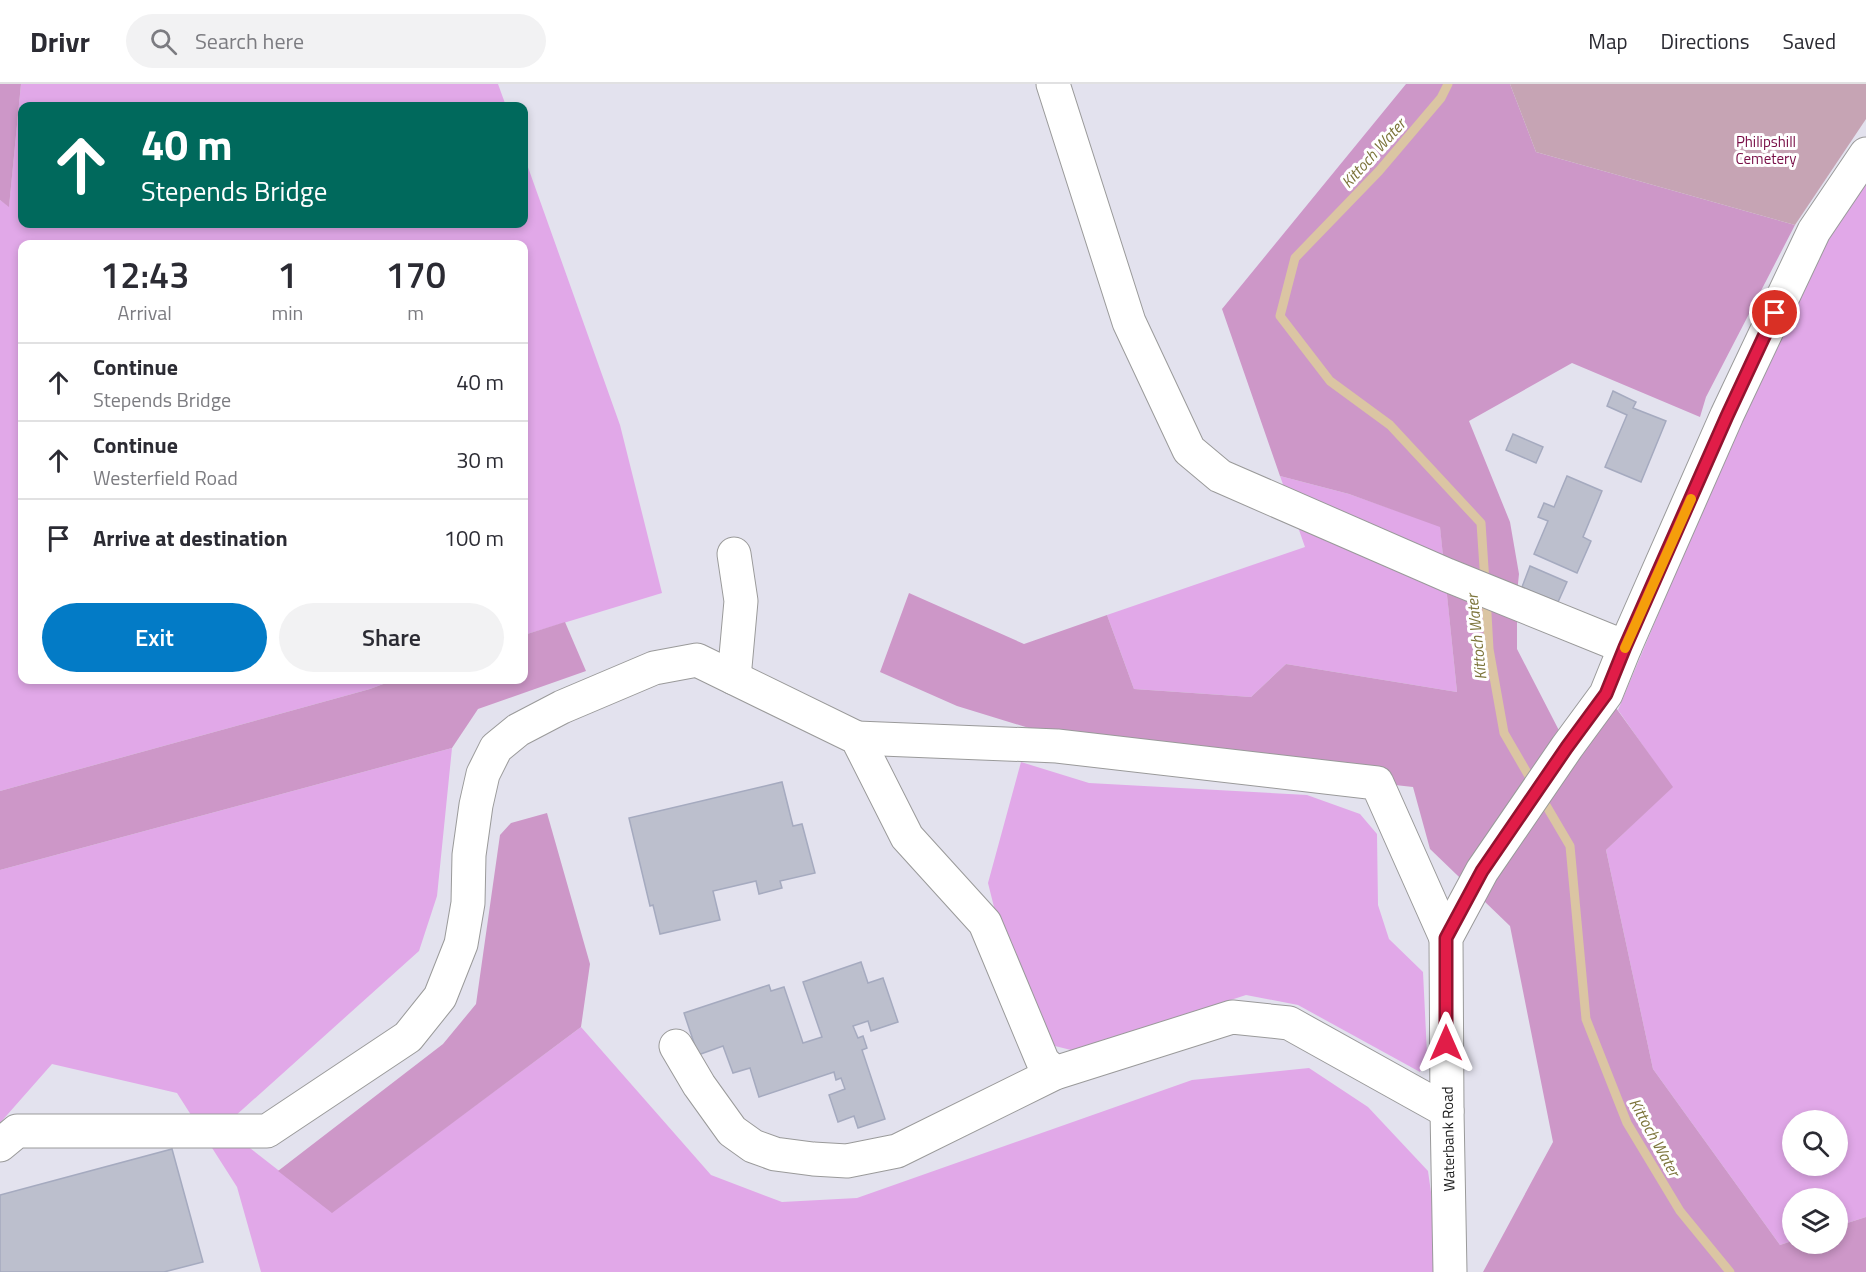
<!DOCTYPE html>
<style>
:root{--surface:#fff;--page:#f2f2f3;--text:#2b2b33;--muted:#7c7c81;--line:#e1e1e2;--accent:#037bc6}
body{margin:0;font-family:"Titillium Web",sans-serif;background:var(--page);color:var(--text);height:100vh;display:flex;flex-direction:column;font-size:22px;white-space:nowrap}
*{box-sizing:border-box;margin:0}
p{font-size:20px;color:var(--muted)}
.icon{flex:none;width:33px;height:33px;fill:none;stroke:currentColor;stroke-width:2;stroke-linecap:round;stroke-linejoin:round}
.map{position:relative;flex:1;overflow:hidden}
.drawer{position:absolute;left:18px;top:156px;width:510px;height:444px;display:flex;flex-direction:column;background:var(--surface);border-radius:12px;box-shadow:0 3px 9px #0003}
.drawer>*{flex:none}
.guide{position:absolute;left:18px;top:18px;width:510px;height:126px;border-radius:12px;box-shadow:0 3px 9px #0003;background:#00695c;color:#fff;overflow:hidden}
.fabs{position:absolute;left:1782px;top:1026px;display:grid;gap:12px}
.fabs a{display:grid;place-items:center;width:66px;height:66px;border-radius:50%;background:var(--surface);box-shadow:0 3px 9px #0003;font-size:30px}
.pin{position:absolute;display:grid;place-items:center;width:51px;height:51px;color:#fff;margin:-26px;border:3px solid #fff;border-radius:50%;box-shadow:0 2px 6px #0007}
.me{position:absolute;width:66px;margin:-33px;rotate:0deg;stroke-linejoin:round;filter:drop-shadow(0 0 4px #0008)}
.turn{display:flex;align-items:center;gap:21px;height:126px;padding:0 24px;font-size:27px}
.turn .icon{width:78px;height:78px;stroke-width:2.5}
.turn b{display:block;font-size:42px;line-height:51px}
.eta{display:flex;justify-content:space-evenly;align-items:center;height:102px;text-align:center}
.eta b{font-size:36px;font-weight:600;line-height:42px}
.cta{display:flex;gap:12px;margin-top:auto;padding:12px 24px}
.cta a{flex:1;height:69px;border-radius:36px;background:var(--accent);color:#fff;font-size:24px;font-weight:600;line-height:69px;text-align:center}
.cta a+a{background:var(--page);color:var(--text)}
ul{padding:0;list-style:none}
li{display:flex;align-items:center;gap:18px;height:78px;padding:0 24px;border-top:2px solid var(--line)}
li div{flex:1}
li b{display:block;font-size:22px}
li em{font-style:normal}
header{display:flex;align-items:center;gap:36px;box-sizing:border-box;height:84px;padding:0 30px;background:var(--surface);border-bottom:2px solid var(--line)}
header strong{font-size:28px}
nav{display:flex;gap:33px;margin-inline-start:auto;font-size:21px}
.search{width:420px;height:54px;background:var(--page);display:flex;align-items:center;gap:15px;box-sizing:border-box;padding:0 21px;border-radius:33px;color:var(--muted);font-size:22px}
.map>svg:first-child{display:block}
</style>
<header>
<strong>Drivr</strong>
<div class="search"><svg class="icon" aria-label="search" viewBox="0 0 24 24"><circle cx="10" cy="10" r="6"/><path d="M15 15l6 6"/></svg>Search here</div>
<nav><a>Map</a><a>Directions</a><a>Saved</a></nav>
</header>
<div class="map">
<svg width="1866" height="1188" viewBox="0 0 1866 1188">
<rect width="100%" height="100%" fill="#e3e2ee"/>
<g fill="#e1a8e8" fill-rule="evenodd">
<path d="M21,0H498L506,22H22V140H524V72L620,341L662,509L524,551V160H22V596H394L370,605L0,707V116L9,122Z"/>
<path d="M1866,94V1133L1838,1142V1114H1792V1157L1780,1161L1653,985L1606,766L1672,703L1618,626L1798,197ZM1792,1036H1838V1082H1792Z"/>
<path d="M1280,392L1349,410L1440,442L1457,608L1286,580L1251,613L1134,605L1107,531L1305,463Z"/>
<path d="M452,664L437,812L419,867L223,1043L332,1128L581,943L711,1091L782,1118L857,1114L1192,996L1309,984L1368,1023L1428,1087L1436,1144L1437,1188H261L237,1103L177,1009L52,980L0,1039V786Z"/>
<path d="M1021,678L1089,699L1307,711L1360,730L1377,750L1378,821L1389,855L1423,888L1427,970L1420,988L1298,921L1246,911L1075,967L1039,958L997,835L988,799Z"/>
</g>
<g fill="#cd97c8">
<path d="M0,0H21L9,123L0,116Z"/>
<path d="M1406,0H1510L1536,68L1795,141L1706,313L1700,333L1572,279L1469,337L1510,438L1519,490L1517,509V565L1567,662L1606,610L1673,703L1606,766L1653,985L1780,1161L1792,1157V1160H1838V1142L1866,1133V1188H1483L1553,1058L1510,842L1430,765L1413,703L1377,699L1068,656L957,622L880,588L909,509L1024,560L1107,531L1134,605L1251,613L1286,580L1457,608L1440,443L1349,410L1280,392L1222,225Z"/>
<path d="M565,538L586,587L478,625L452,664L0,786V707L370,605L394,596H524V551Z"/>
<path d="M547,729L590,880L581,943L332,1129L278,1087L443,960L476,920L500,751L511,739Z"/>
</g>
<path fill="#c6a4b4" d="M1510,0H1866V35L1795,141L1536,68Z"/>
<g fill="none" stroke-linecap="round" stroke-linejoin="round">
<g stroke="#dbc5a3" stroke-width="9">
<path d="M1448,0L1441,14L1379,87L1295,174L1280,232L1330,297L1390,341L1481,439L1485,499"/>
<path d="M1486,512L1489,565L1504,649L1533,699"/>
<path d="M1540,711L1570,762L1586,935L1627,1039L1680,1127L1730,1188"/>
</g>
</g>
<g fill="#bcbfcd" stroke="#a5aabf" stroke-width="1.5">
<path d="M1613,307L1636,318L1633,324L1666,337L1641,398L1605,383L1627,331L1607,322Z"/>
<path d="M1513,350L1543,363L1536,379L1506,366Z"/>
<path d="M1567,392L1602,407L1583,453L1591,457L1577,489L1534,470L1548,437L1538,433L1544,419L1554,423Z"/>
<path d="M1530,482L1567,498L1558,518L1522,503Z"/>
<path d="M782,698L793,742L802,740L815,789L780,797L782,804L759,810L756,797L713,807L720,836L660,850L653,821L650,822L629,734Z"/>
<path d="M861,878L868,899L883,894L898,938L871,947L868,937L853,942L858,954L863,952L867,964L862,966L885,1035L858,1044L854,1032L838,1038L829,1011L845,1005L841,994L836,996L834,988L759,1013L750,984L733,989L723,962L698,971L684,929L769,901L771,907L784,903L803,959L822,953L803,898Z"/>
<path d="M172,1065L203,1178L164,1188H0V1111Z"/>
</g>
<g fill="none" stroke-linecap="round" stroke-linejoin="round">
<defs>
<g id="minor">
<path d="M1053,0L1129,238L1189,366L1220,392L1447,491L1625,563"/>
<path d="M734,594L741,517L734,470"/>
<path d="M857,654L1057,662L1377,699L1446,854"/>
<path d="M676,962L699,1001L732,1047L753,1062L775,1070L813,1075L847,1077L897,1067L1055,989L1232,933L1289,939L1447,1027"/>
<path d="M0,1061L17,1047H267L408,953L440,913L461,860L468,819L469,771L476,721L483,690L496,664L518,646L562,623L654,584L697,576L857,654L907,753L985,839L1043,978L1055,989"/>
<path d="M1450,1188L1447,1027L1446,854L1482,787L1567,663L1606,610L1625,563L1727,331L1814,147L1866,70"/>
</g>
</defs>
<use href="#minor" stroke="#9a9a9a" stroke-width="35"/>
<use href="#minor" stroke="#fff" stroke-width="33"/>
</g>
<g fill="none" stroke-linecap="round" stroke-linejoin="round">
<defs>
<path id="route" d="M1446,959V854L1482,787L1567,663L1606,610L1625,563L1727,332L1775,229"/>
</defs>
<use href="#route" stroke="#92132f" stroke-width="15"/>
<use href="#route" stroke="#e11d48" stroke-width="10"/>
<path stroke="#f59e0b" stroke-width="10" d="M1625,564L1691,415"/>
</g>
<g text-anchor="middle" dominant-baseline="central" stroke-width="6" stroke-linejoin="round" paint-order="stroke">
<g font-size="15" fill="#780d46" stroke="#fff">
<text x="1766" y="57">Philipshill<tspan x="1766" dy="17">Cemetery</tspan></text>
</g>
<g font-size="15" fill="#1d1d1d" stroke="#fff">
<text transform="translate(1448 1055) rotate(-91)">Waterbank Road</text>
</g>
<g font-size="16" font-style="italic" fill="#7c743a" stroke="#fff">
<text transform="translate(1373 69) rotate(-48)">Kittoch Water</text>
<text transform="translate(1476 553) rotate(-96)">Kittoch Water</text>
<text transform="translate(1655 1053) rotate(61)">Kittoch Water</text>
</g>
</g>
</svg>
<div class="fabs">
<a><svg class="icon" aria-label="search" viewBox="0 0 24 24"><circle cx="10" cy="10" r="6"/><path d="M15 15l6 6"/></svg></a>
<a><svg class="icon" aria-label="layers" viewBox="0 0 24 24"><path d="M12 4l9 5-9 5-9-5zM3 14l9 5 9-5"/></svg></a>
</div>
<div class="pin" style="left:1775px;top:229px;background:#d93025"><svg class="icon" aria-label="arrive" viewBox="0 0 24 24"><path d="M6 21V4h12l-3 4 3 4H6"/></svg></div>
<svg class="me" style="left:1446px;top:959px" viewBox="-20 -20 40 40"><path d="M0-17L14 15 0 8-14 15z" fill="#e11d48" stroke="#fff" stroke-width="4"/></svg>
<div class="guide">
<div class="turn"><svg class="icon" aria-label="ahead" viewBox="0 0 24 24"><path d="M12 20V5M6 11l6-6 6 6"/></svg><div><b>40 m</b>Stepends Bridge</div></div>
</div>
<section class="drawer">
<div class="eta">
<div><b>12:43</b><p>Arrival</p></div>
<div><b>1</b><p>min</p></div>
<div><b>170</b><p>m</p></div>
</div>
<ul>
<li><svg class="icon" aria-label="ahead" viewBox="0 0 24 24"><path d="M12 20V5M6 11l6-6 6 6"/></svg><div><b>Continue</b><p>Stepends Bridge</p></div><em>40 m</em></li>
<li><svg class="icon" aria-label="ahead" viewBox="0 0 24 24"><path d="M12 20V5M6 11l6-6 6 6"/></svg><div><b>Continue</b><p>Westerfield Road</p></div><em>30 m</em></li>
<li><svg class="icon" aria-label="arrive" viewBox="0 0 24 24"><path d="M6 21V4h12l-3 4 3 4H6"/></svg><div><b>Arrive at destination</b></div><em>100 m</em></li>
</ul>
<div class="cta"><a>Exit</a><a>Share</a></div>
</section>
</div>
